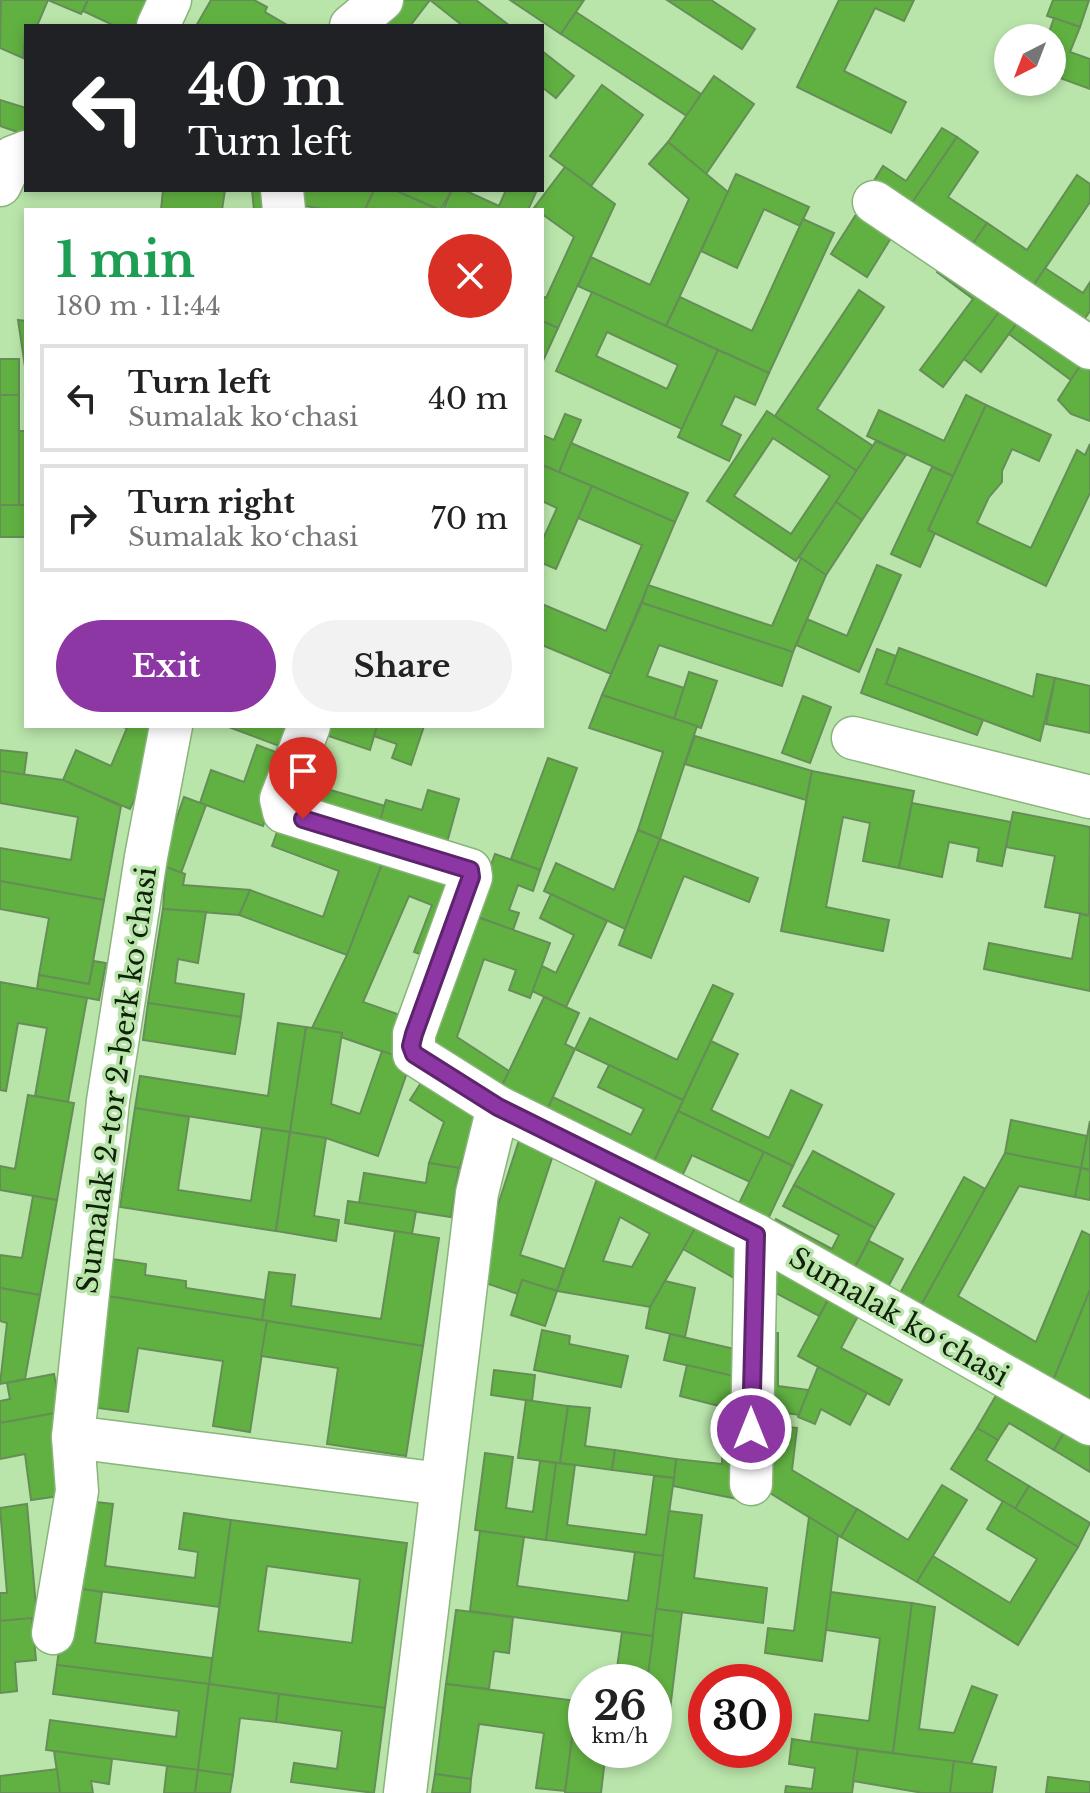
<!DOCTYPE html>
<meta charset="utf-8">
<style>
:root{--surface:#fff;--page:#f2f2f2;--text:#222;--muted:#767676;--line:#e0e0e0;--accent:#8d37a5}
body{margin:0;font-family:"Libre Baskerville",serif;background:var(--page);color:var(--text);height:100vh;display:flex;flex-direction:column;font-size:30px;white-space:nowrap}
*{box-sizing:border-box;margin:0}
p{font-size:26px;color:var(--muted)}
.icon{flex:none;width:44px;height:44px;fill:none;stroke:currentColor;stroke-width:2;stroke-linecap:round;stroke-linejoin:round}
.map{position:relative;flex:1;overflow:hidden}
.sheet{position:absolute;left:24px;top:208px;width:520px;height:520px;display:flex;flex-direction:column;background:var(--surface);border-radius:0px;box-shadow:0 4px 12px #0003}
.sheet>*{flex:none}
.top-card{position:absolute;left:24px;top:24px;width:520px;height:168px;border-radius:0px;box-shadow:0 4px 12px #0003;background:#202124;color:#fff;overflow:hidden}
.needle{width:52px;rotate:222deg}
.fabs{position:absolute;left:994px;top:24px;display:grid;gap:16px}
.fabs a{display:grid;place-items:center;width:72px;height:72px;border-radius:50%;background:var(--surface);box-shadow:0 4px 12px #0003;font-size:40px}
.speed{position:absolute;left:568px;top:1664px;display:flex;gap:16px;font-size:40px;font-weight:700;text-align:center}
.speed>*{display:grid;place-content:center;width:104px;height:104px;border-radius:50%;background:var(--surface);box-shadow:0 4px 12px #0003;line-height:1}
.speed small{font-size:20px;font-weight:400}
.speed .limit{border:12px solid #d22;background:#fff;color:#111}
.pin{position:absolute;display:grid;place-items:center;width:68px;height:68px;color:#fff;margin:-82px -34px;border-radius:50% 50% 50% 0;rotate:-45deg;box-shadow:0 0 8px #0007}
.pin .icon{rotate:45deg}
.me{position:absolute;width:88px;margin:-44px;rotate:0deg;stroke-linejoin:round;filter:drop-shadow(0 0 6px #0008)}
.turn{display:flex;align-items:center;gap:28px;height:168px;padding:0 32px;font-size:36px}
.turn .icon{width:104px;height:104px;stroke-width:2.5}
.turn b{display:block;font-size:56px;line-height:68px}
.round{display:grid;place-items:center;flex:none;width:84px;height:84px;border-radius:42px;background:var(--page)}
.headline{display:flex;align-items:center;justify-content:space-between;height:136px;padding:0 32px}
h1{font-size:48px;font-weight:700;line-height:60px;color:#1e9e55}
.button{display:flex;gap:16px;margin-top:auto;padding:16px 32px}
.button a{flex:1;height:92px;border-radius:48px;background:var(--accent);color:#fff;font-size:32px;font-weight:700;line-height:92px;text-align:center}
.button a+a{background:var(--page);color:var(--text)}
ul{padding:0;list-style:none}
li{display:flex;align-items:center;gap:24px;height:108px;margin:0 16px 12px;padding:0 16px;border:4px solid var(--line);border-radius:0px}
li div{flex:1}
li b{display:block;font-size:30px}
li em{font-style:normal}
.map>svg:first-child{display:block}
</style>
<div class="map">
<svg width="1090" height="1793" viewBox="0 0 1090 1793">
<rect width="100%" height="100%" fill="#b9e5aa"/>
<g fill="#61b142" stroke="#658e57" stroke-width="2" fill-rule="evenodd">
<path d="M1,0H48L37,26H26L23,58L0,48Z"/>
<path d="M48,0H88L81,14Z"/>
<path d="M88,0H158L148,26H115L83,11Z"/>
<path d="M211,0H254L267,7L265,12L289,26H196Z"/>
<path d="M392,0H476L510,26H463L430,0L410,26H365Z"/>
<path d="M510,0H584L561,34Z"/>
<path d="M667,0H711L755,29L742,49Z"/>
<path d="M839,0H914L904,21L875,8L844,71L906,102L891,133L797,87Z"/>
<path d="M1053,0H1089L1080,27L1047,16Z"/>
<path d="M576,12L701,94L687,116L561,34Z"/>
<path d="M1054,18L1080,27L1070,52L1090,59V89L1052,75V38H1047Z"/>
<path d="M542,51L574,76L556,98L542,87Z"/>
<path d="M714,76L754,104L706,174L668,142Z"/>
<path d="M602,85L643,115L591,186L550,156Z"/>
<path d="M0,100L26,108V135L0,126Z"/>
<path d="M942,128L957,137L909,208L872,184L883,166L906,181Z"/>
<path d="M957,137L978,152L948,197L987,223L964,257L903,216Z"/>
<path d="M668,142L728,192L666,326L578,286L591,257L650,285L689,199L649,164Z"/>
<path d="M565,167L615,204L558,328L542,321V296L546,298L574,237L542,214V210L534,208Z"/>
<path d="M736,174L809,207L800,226L764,209L737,268L701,251Z"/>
<path d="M1077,175L1090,184V202L1025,298L964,257L987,223L1027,250Z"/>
<path d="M163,190H225L222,210H161Z"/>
<path d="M252,190H276L279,210H254Z"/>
<path d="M287,190L338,191L374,190L365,210H328L288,203Z"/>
<path d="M374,190H395L440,210H365Z"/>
<path d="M395,190H445L451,192L440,210Z"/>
<path d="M452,190H464L499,206L506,190H537L528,210H443Z"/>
<path d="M864,202L899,225L867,277L831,254Z"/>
<path d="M803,219L834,233L769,373L666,326L680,297L752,331Z"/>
<path d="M949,256L1008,300L943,387L920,370L973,299L937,272Z"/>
<path d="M1045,268L1083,293L1090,282V311L1075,333L1025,298Z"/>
<path d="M859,290L884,307L817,409L873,446L857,471L775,416Z"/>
<path d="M592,292L718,350L682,429L556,371ZM607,332L678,365L667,389L596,356Z"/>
<path d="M1008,300L1025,312L981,372L964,359Z"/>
<path d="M1025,312L1085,358L1071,380L1009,334Z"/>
<path d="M18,320L26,321V373Z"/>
<path d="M542,321L558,328L542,363Z"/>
<path d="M718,350L769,373L755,405L735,396L721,425L741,435L729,461L678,437Z"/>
<path d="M1085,358L1090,361V421L1071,414L1058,400Z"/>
<rect x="0" y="359" width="19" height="36"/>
<rect x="0" y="395" width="19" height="110"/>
<path d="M966,395L986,405L953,476L867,436L879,410L944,441Z"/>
<path d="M986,405L1051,435L1039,461L1012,449L1002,471V482L989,497L977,523L1031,548L1077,450L1085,455L1090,444V493L1046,586L928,530Z"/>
<path d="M767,411L857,471L796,561L707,501ZM773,438L830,476L791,534L734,496Z"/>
<path d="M565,414L581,420L559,472L542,465V435L554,440Z"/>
<rect x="19" y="431" width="7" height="74"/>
<path d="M876,441L906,455L862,520L836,502Z"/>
<path d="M571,443L688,493L675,522L559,472Z"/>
<path d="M542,465L592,486L556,569L542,563V541L557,508L542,501Z"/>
<path d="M932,467L953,476L928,530L935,533L920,567L891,554Z"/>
<path d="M592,486L675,522L611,674L542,645V604L606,631L642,545L578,518Z"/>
<path d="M836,502L862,520L826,575L799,557Z"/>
<rect x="0" y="505" width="26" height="32"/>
<path d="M801,558L826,575L793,652L642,603L648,585L772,626Z"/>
<path d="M877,565L901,575L859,672L796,645L807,619L847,636Z"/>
<path d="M642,603L793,652L782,686L659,645L647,676L684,688L674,719L602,695Z"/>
<path d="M899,648L1033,697L1037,674L1055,678L1040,741L886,684Z"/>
<path d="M877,649L896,656L886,684L983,720L977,735L861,693Z"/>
<path d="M689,672L717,681L701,728L674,719Z"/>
<path d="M1055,678L1090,686V733L1046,724Z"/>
<path d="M602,695L697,726L660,839L638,830L663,752L589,728Z"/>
<path d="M803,696L831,707L810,763L782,753Z"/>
<path d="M119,726H154L146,773L130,809L63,780L76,750L111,766L127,728Z"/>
<path d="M226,726H304L295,752Z"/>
<path d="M325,726H377L370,750L323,734Z"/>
<path d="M377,726H424L411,765L392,758L397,744L374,736Z"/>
<path d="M695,736L812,771L806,800L685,764Z"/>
<path d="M257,745L289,757L263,826L200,803L211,770L244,782Z"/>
<path d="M0,750L27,753L24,775L0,771Z"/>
<path d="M548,758L577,768L540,870L511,859Z"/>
<path d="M0,771L63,780L121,806L104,900L0,881V848L71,860L78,817L0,803Z"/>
<path d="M812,771L914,791L899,868L863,861L870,823L843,817L826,907L889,920L883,951L781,931Z"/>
<path d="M303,782L385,806L375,838L293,815Z"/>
<path d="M428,790L459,799L443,857L375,838L386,800L422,810Z"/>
<path d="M184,797L206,805L181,873L160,865Z"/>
<path d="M912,803L1011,822L1002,866L977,861L979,848L949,842L942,877L899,868Z"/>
<path d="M1013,812L1090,827L1089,915L1045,907L1055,856L1006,847Z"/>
<path d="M284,813L387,851L347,955L239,915L250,890L323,917L339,871L272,846Z"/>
<path d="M638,830L660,839L625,929L544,891L556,863L614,890Z"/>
<path d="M660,839L758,878L749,902L684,876L651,958L619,945Z"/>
<path d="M387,851L469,882L439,961L414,952L432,905L409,896L363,1002L417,1021L404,1059L341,1037L342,1033L312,1028L347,955Z"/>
<path d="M495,854L540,870L533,891L518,885L509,910L519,913L513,930L473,915Z"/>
<path d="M166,867L185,874L183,885L250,890L239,915L163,909Z"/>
<path d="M0,881L104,900L89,984L39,975L49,918L0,909Z"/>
<path d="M551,894L607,921L566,1007L532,991L542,966L556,973L574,935L540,918Z"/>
<path d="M163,909L206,912L198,963L178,959L175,983L244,994L241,1017L148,1003Z"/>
<path d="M466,913L550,943L530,998L509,990L516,970L484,959L457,1037L509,1071L498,1094L419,1042Z"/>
<path d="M1080,914L1090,916V991L984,969L989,943L1072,959Z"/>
<path d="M94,961L106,963L99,1000L37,989L39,975L89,984Z"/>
<path d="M0,982L87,998L68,1102L35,1096L47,1028L18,1023L6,1091L0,1090Z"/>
<path d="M713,985L733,994L683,1100L575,1049L590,1018L677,1060Z"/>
<path d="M544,997L579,1013L565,1044L575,1049L540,1125L494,1103Z"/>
<path d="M148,1003L241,1017L235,1054L143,1040Z"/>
<path d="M278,1023L306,1027L290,1132L135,1108L140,1076L268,1096Z"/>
<path d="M306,1027L342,1033L331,1104L360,1114L382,1051L411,1061L378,1156L326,1138L290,1132Z"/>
<path d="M711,1041L738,1054L711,1110L769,1138L791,1090L822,1105L793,1166L678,1111Z"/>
<path d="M609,1065L683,1100L647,1176L540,1125L553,1097L631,1135L644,1109L598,1087Z"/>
<path d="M430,1069L486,1105L459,1168L429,1163L444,1122L410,1100Z"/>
<path d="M28,1095L74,1103L57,1200L0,1190V1166L15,1169Z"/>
<path d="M135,1108L189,1117L178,1190L251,1201L262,1128L290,1132L276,1231L120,1207Z"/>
<path d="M678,1111L764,1152L750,1182L692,1155L676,1189L647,1176Z"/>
<path d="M1011,1120L1087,1136L1081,1168L1005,1153Z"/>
<path d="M1090,1121V1170L1081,1168Z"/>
<path d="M522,1131L557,1143L520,1255L564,1269L557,1291L522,1280L518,1294L474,1279Z"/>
<path d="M290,1132L326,1138L314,1216L339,1220L336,1241L276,1231Z"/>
<path d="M813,1151L894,1194L875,1228L794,1185Z"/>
<path d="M764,1152L793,1166L761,1234L731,1220Z"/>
<path d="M1005,1153L1081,1168L1075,1197L1019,1186L958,1296L1036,1342L1082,1231L1090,1235V1290L1048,1393L915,1316Z"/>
<path d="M429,1163L459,1168L451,1217L359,1203L364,1173L426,1183Z"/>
<path d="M602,1165L700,1220L650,1307L557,1291ZM620,1217L650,1234L632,1267L603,1261Z"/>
<path d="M1081,1168L1090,1170V1200L1075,1197Z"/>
<path d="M964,1177L985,1189L915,1316L894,1304Z"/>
<path d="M794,1185L875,1228L848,1280L767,1236L776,1219L832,1249L839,1235L783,1206Z"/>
<path d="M33,1196L57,1200L40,1295L0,1288V1255L22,1258Z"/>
<path d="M348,1201L416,1211L412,1234L345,1223Z"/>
<path d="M700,1220L744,1246L743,1283L683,1249Z"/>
<path d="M395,1231L439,1238L423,1346L262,1320L269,1272L295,1275L291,1306L381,1319Z"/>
<path d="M869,1241L903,1259L882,1298L848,1280Z"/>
<path d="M777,1256L835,1287L819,1316L761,1285Z"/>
<path d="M112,1259L146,1264L145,1275L186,1281V1288L265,1300L262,1320L107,1296Z"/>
<path d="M522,1280L557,1291L545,1326L511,1315Z"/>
<path d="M665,1281L695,1288L685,1337L646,1328L650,1307Z"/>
<path d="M835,1287L865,1303L841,1348L902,1380L889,1405L798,1356Z"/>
<path d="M0,1288L40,1295L25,1379L0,1384L7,1323L0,1321Z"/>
<path d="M1090,1290V1410L1048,1393Z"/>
<path d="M107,1296L267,1321L250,1432L213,1426L223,1361L138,1348L128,1412L90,1407Z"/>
<path d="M267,1321L423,1346L406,1456L327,1444L338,1368L261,1356Z"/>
<path d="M542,1330L570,1336L569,1344L628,1356L621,1387L534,1370Z"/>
<path d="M760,1333H778V1386L809,1390L799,1415L759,1409Z"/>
<path d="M670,1334L743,1351L737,1377L664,1360Z"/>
<path d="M687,1365L750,1380L747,1501L673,1486L676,1459L722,1464L723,1407L680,1396Z"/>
<path d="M818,1367L867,1393L850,1425L821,1409L815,1424L798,1417Z"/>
<path d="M494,1370L535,1375L532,1401L491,1395Z"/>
<path d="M54,1374L61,1412L0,1423V1401L10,1399L7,1383Z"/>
<path d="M1004,1382L1070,1422L1054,1450L1009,1423L998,1440L977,1428Z"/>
<path d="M526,1400L568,1406L560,1463L518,1458Z"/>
<path d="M568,1406L590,1408L585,1446L615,1450L612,1470L560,1463Z"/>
<path d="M61,1412L74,1494L31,1500L25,1454L0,1459V1423Z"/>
<path d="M1070,1422L1090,1434V1472L1054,1450Z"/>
<path d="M763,1425L797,1428L792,1470L857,1509L841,1537L757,1485Z"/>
<path d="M977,1428L998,1440L986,1460L1029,1486L1015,1509L951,1469Z"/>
<path d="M615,1450L676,1459L674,1478L612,1470Z"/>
<path d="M485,1453L513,1457L506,1508L533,1512L540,1461L556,1463L546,1540L475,1530Z"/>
<path d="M556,1463L575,1465L567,1525L646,1535L654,1476L674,1478L663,1556L546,1540Z"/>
<path d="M942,1485L967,1500L917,1582L841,1537L857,1509L908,1540Z"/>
<path d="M1029,1486L1090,1523L1078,1547L1015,1509Z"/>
<path d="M78,1500L113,1504L105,1566L195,1578L198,1552L179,1549L184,1513L231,1520L219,1607L67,1587Z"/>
<path d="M1003,1501L1078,1547L1018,1645L917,1582L933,1556L1010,1603L1037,1559L987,1529Z"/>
<path d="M27,1504L37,1618L0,1621V1593H7L0,1508Z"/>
<path d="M669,1511L702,1515L694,1578L767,1588L763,1623L656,1609Z"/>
<path d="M809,1517L838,1535L822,1661L765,1653L768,1628L794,1631Z"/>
<path d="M231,1520L407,1543L385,1708L209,1684ZM267,1566L360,1579L352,1643L258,1631Z"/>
<path d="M480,1531L524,1537L517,1586L628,1601L635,1552L663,1556L653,1636L470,1611Z"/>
<path d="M67,1587L102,1592L95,1643L212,1658L209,1684L57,1665Z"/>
<path d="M831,1592L912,1603L893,1753L811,1742L815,1714L869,1721L880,1638L826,1630Z"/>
<path d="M912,1603L935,1607L919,1729L954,1733L972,1686L997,1695L971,1764L893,1753Z"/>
<path d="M656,1609L682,1612L668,1726L654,1725V1682H647Z"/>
<path d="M456,1610L513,1617L509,1653L494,1651L489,1689L446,1684Z"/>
<path d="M32,1618L36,1660L15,1662L17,1691L0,1693V1621Z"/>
<path d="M622,1632L653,1636L647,1682H615Z"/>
<path d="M57,1665L209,1684L198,1770L46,1750L50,1720L176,1737L179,1711L53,1694Z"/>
<path d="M209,1684L279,1694L276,1722L240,1718L233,1775L198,1770Z"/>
<path d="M446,1684L577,1701L565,1791L536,1788L544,1733L479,1724L471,1779L435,1774Z"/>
<path d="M279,1694L385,1708L374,1793L291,1782L294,1763L337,1769L342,1731L276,1722Z"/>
<path d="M577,1701L586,1703V1750H606L601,1793H565Z"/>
<path d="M792,1739L858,1749L852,1793H785L786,1786L812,1789L815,1768L789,1764Z"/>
<path d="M858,1749L954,1761L950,1793H923L853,1781Z"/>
<path d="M54,1751L112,1759L109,1784L91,1781L93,1793H60Z"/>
<path d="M954,1761L996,1767L992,1793H950Z"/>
<path d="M167,1766L198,1770L195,1793H164Z"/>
<path d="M57,1769L60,1793H0V1776Z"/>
<path d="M198,1770L233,1775L230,1793H195Z"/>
<path d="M435,1774L471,1779L470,1793H432Z"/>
<path d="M1048,1777L1090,1782V1793H1046Z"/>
</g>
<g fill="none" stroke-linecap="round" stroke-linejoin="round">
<defs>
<g id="street">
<path d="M158,26L170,0"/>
<path d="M351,26L382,0"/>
<path d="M0,185L13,157L26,152"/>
<path d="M282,190L284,210"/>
<path d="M874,202L1090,348"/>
<path d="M309,726L281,799L284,812L470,870L471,877L414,1034V1054L498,1107L756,1235L1090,1424"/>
<path d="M853,738L1090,797"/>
<path d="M73,1437L441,1484"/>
<path d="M751,1484L756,1235"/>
<path d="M53,1633L77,1491L73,1437L108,1101L146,857L171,726"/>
<path d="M405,1793L477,1193L498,1107"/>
</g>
</defs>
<use href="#street" stroke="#89b47b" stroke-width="45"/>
<use href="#street" stroke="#fff" stroke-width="42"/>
</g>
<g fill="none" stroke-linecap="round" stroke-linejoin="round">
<defs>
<path id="route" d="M303,819L470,870L471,877L414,1034L411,1046L414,1054L498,1107L756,1235L751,1429"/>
</defs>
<use href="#route" stroke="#5c246b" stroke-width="20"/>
<use href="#route" stroke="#8d37a5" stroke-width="14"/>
</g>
<g text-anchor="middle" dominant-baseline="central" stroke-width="7" stroke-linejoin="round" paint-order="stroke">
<g font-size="28" fill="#10200a" stroke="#b9e5aa">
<text transform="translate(117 1080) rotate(-82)">Sumalak 2-tor 2-berk koʻchasi</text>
<text transform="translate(899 1317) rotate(30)">Sumalak koʻchasi</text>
</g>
</g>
</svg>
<div class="fabs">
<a><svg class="needle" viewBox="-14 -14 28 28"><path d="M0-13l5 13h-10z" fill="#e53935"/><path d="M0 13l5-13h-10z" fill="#767676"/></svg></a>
</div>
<div class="speed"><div>26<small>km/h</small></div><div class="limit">30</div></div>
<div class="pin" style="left:303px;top:819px;background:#d93025"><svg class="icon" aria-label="arrive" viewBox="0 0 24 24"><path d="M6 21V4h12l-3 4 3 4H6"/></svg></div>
<svg class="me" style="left:751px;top:1429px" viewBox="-20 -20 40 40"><circle r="17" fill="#8d37a5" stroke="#fff" stroke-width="3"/><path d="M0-11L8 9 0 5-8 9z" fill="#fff"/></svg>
<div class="top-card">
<div class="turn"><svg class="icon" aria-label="left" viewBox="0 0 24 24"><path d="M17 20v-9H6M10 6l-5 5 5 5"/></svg><div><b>40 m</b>Turn left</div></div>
</div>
<section class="sheet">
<div class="headline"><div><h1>1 min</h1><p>180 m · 11:44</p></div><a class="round" style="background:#d93025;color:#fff"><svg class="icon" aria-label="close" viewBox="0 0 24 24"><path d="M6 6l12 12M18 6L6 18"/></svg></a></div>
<ul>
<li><svg class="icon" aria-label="left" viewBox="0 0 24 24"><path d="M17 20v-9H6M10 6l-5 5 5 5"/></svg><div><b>Turn left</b><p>Sumalak koʻchasi</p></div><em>40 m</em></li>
<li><svg class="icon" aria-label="right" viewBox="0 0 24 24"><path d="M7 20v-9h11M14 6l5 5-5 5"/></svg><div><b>Turn right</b><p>Sumalak koʻchasi</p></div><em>70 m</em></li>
</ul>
<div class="button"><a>Exit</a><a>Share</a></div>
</section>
</div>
